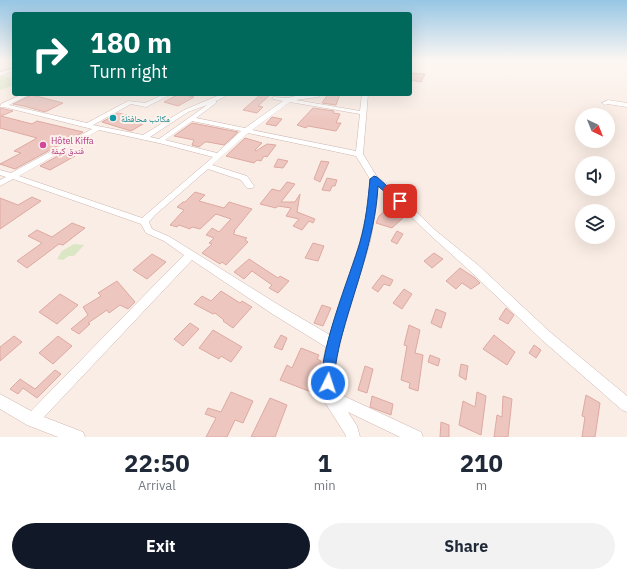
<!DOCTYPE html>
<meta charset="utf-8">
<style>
:root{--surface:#fff;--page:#f2f2f3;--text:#1f2937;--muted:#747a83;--accent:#111827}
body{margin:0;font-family:"IBM Plex Sans","Noto Naskh Arabic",sans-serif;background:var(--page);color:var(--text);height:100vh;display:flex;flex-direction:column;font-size:15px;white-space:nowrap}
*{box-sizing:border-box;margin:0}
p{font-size:13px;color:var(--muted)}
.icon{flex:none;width:22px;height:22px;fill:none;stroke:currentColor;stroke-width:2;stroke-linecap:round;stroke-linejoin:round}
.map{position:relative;height:437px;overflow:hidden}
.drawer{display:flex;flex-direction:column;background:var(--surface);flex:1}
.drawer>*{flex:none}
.top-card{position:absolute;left:12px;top:12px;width:400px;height:84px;border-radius:4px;box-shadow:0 4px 16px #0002;background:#00695c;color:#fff;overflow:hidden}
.needle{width:26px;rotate:137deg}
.controls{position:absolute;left:575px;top:108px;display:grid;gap:8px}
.controls a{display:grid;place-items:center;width:40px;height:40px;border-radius:50%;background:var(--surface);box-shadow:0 4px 16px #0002;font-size:20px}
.pin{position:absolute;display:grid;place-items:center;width:34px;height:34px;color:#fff;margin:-17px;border-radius:8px;box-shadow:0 2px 6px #0006}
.me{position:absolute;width:44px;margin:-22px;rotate:4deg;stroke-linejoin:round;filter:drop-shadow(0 0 3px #0008)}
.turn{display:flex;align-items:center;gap:14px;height:84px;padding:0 12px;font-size:18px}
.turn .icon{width:52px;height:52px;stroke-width:2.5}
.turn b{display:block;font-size:28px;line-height:34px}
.eta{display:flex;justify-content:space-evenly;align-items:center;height:68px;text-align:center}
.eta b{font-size:24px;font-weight:800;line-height:28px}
.button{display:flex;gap:8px;margin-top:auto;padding:8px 12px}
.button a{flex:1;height:46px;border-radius:24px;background:var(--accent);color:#fff;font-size:16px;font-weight:800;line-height:46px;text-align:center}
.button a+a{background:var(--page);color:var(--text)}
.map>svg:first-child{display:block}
</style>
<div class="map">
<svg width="627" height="437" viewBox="0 0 627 437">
<rect width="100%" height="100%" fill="#faede5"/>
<g fill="#dbe6c5">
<path d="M3,76L14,78V85L0,90V77Z"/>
<path d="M74,244L84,245L74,256H69L63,260L57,259L62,251Z"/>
</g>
<g fill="#edc6bf" stroke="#dea9a1">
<path d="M410,73L425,74L421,82L410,80Z"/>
<path d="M179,94L194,97L178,106L164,102Z"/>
<path d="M261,94H271L258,106L263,107L257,113L243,110Z"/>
<path d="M328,94H340L336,105L322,103Z"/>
<path d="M32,95L63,103L45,112L24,106L13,104Z"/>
<path d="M0,108L13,111L1,116L32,124L37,121L83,132L15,169L0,164L21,153L14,151L37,138L0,128Z"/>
<path d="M313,108L334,111L333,113L340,114L336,123H341L336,131L308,126L306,128L297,125Z"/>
<path d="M118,113L127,115L123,118L143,124L131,131L102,122Z"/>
<path d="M272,117L282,119L276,126L266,124Z"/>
<path d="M192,123L238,132L224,145L208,142H205L199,147L192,145L194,140L174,136Z"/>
<path d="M245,138L262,143L255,150L256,151L267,144L276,145L267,157L264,156L261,161L257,160L254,163L226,156Z"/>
<path d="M63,153L75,156L50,170L40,166Z"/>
<path d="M278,159L288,161L283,168L274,167Z"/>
<path d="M321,161L329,162L320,182L314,179Z"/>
<path d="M327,178L337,180L335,186H332L330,191L322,190Z"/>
<path d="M287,182L295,184L281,202H295L300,194L297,212L315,219L313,223L309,221L302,230L293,226L299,219L286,216L291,208L278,206L276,208L260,204L272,189L280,191Z"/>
<path d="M195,192L205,195L199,201L224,208L229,202L252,209L234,231L235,232L233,234L247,238L245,240L248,242L226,265L222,262L220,264L202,253L212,244L209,243L214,238L206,235L212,228L219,232L231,219L216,214L200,229L192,227L190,229L179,225L177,227L170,225L184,210L177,207L183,202H185Z"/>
<path d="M32,197L41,201L0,229V198L18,205Z"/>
<path d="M389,207L405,216L392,228L376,223L379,216Z"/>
<path d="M72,223L85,228L63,245L59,244L27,268L17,261L42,243L28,236L37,230L52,237Z"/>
<path d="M397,231L403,234L397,244L391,241Z"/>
<path d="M313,243L324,246L318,261L305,258Z"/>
<path d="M434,253L443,259L432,268L424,261Z"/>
<path d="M152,254L166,262L147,279L133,270Z"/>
<path d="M249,259L278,278L280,276L289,281L278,293L269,288L272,285L252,271L244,279L234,272Z"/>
<path d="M460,268L475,278L480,283L471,289L462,283L456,289L446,281Z"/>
<path d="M382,275L393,280L390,286L384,284L378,292L372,288Z"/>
<path d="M117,281L135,302L128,309L120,305L109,313L107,310L88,323L90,324L79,334L71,329L88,315L83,307L101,296L98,293Z"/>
<path d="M404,289L412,294L402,309L393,303Z"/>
<path d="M221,291L240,303L242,301L252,307L233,328L223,321L224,320L215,313L213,314L194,304L202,296L211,301Z"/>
<path d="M60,294L78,305L57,324L39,312Z"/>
<path d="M322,305L331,308L323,326L314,323Z"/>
<path d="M506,308L514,315L508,324L499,319Z"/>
<path d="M436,309L446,313L441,328L431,323Z"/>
<path d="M190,323L199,329L183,346L174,339Z"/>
<path d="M409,325L420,330L415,353L423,355L418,391L409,388L410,383L401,380L407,346L404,345Z"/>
<path d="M213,330L242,347L231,362L221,356L219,359L199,348Z"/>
<path d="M281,335L287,338L282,350L274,347Z"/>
<path d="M494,335L515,352L507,365L483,349Z"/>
<path d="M14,336L22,342L0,361V347Z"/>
<path d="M58,336L72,346L53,364L39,353Z"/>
<path d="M534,345L541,350L536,358L529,353Z"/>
<path d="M301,348L319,355L317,359L321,361L320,379L314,393L280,380L287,365L292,368Z"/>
<path d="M430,355L440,359L438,366L428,362Z"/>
<path d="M461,364L468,366L466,380L459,376Z"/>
<path d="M365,366L373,369L367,393L358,390Z"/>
<path d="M55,370L61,374L37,398L23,388L18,394L10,389L20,379L35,389Z"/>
<path d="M231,392L253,401L243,423L235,420L227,437H206L216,418L205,414L208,408L221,412Z"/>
<path d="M477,392L486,396L481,435L459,425L463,401L475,407Z"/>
<path d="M586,395L600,403L595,437H582L585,417L582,416Z"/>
<path d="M372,396L393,404L391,415L370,407Z"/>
<path d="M503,396L512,399L508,437H494L497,415L502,417Z"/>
<path d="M270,398L287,405L275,437H251Z"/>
<path d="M441,422L449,425V437H440Z"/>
</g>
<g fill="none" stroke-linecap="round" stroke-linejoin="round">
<defs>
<g id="minor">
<path d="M14,68V71L0,76V72Z"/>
<path d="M23,94H31L9,105L87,123L128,101L145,103L164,94H172L146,107L131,104L93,125L143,135L184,110L222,94L225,96L224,97L216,101V103L196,118L245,128L283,101L273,99V97L288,98L303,94H320V96L318,97L296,100L360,111L362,94H368L363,154L377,177L392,188L435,230L478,265L550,332L627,396V412L622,410L542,340L470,271L429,234L386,192L378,186L376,208L370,242L339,344L335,370V392L421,432L423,437H400L348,412L357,426L360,437H346L345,434L321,396V370L326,347L274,315L192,260L44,417L83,432L85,437H58L27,425L0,409V394L31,411L184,255L164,241L146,233L141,224L13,179L0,186V180L6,177L0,175V170L11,173L92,129L4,107H0L1,104ZM290,102L360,114L356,151L252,130ZM207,105L159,139L150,137L188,112ZM192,121L241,131L217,153L165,140ZM99,130L159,143L213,157L142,218L19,176ZM248,133L356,156L370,179L368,208L360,242L330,335L282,307L170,237L152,229L149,222L155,215L208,169L241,180L247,188H253L254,186L247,176L212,165Z"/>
<path d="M608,100L627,103V107L608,104L605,105L602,103Z"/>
</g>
</defs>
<use href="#minor" stroke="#cdb5af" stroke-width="1"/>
<use href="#minor" fill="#fff" fill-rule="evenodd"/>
</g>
<linearGradient id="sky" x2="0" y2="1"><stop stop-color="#96c6e4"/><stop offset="0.5" stop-color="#fdf7f3"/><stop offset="1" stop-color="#fdf7f3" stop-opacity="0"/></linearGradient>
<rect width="627" height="121" fill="url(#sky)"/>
<path fill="#1a73e8" stroke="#114b97" d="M374,176L377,177L404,201L403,203H397L378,186C375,241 353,291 340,343C338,352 336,361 335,370C334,377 336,382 333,388L328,390L324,388C313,364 352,271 360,242C366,221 368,200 370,179Z"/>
<circle fill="#0f9aa8" stroke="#fdf2eb" stroke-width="1.5" cx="113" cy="118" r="4"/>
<circle fill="#d1479c" stroke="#fdf2eb" stroke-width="1.5" cx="43" cy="145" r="4"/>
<g text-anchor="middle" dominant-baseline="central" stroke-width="4" stroke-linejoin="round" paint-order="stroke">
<g font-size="9" fill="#0d838f" stroke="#fdf2eb" text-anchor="start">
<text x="121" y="118">مكاتب محافظة</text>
</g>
<g font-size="9" fill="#b23c85" stroke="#fdf2eb" text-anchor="start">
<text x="51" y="140">Hôtel Kiffa<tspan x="51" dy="10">فندق كيفة</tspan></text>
</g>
</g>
</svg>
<div class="controls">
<a><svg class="needle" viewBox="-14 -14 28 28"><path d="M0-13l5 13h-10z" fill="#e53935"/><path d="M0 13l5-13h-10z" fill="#747a83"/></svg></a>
<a><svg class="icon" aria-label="sound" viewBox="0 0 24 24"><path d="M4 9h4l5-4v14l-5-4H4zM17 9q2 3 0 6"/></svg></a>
<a><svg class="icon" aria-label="layers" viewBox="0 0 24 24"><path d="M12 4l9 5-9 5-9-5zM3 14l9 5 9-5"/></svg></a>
</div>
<div class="pin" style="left:400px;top:201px;background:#d93025"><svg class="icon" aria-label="arrive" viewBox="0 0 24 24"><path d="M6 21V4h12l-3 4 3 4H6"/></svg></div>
<svg class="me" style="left:328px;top:383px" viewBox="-20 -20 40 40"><circle r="17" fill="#1a73e8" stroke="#fff" stroke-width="3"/><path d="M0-11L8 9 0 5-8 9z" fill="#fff"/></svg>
<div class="top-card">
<div class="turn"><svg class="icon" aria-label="right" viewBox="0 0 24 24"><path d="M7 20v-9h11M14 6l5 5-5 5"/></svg><div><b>180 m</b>Turn right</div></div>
</div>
</div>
<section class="drawer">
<div class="eta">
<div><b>22:50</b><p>Arrival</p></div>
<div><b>1</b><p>min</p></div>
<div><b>210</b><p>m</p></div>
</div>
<div class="button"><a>Exit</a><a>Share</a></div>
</section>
